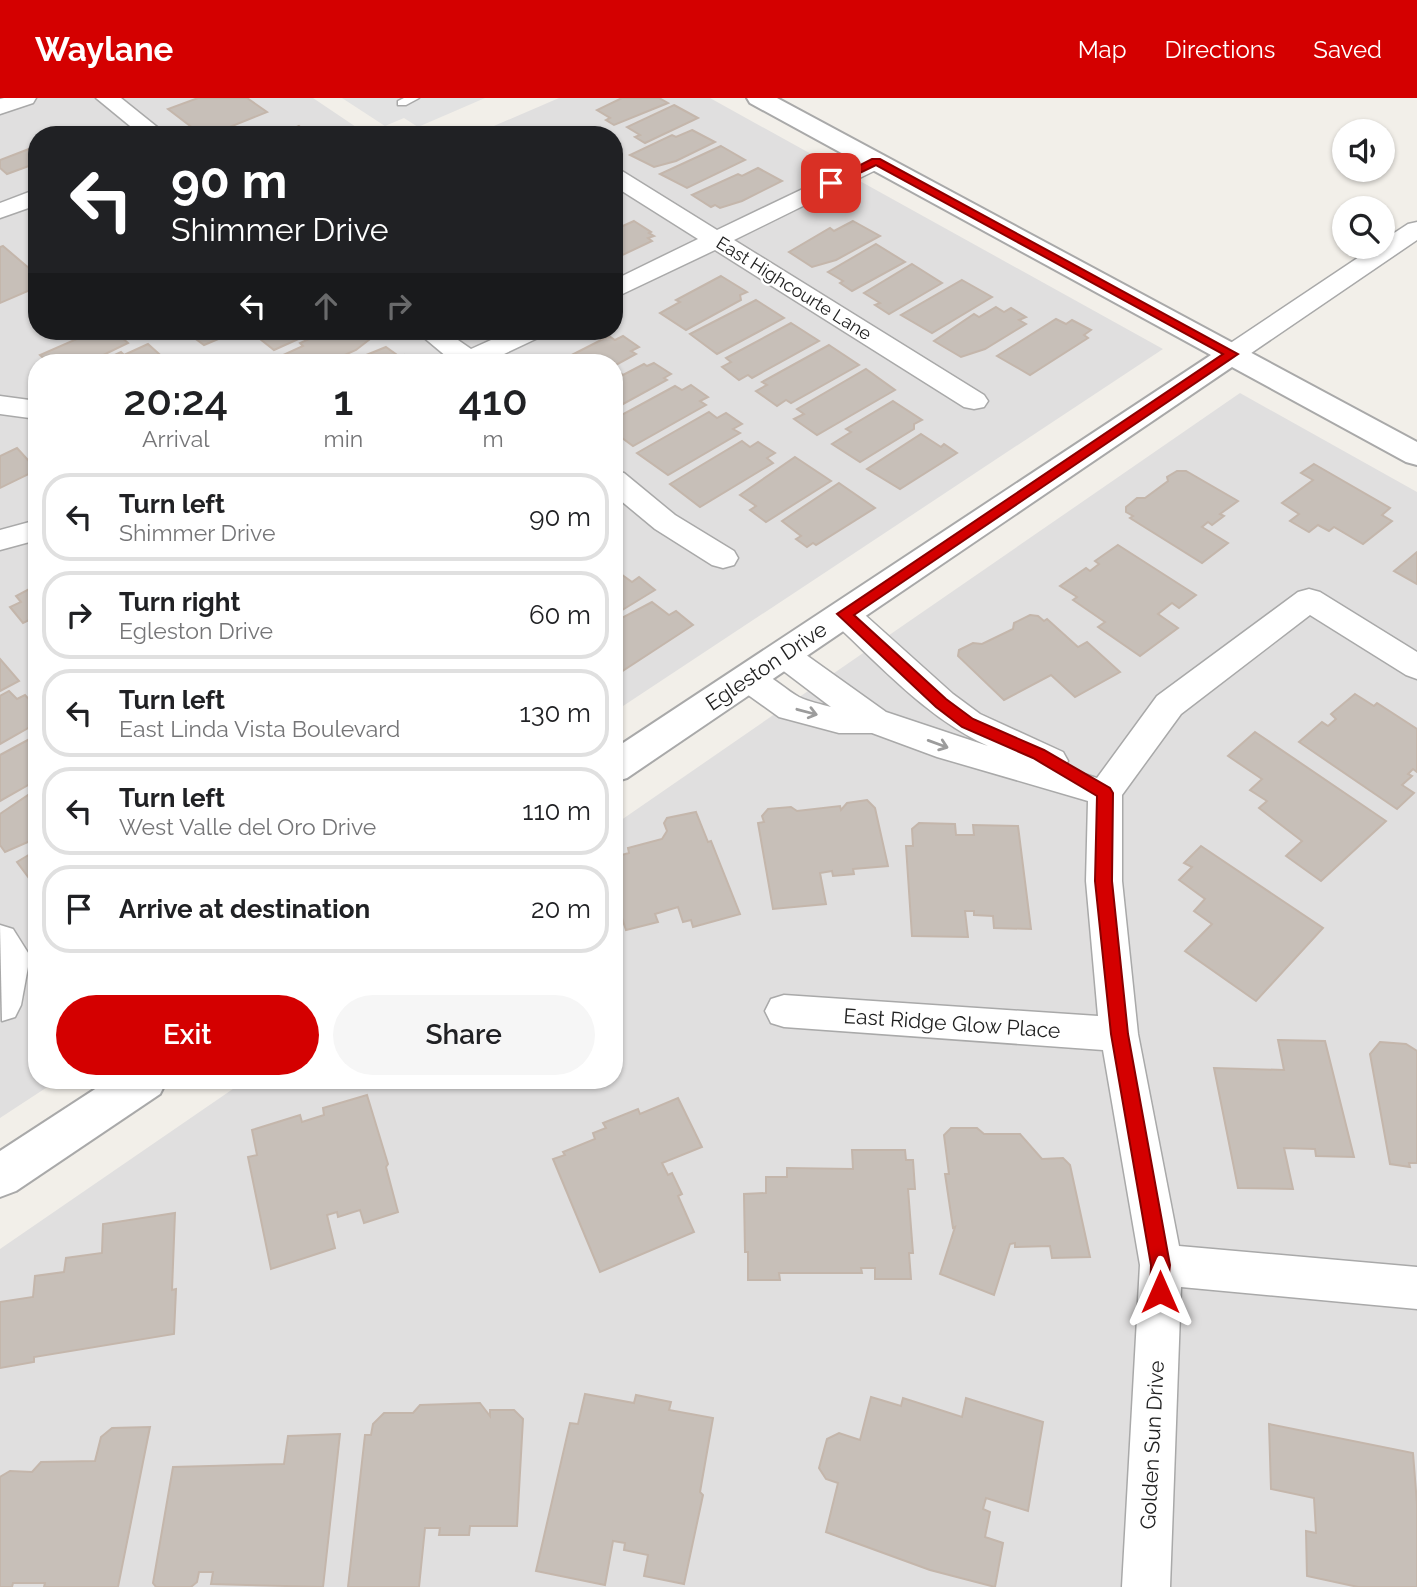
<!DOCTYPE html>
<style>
:root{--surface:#fff;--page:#f6f6f6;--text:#202124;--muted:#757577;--line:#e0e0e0;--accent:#d40000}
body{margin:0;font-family:Raleway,sans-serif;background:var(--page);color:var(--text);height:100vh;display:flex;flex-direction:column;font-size:26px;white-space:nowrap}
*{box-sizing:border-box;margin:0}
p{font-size:23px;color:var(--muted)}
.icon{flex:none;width:38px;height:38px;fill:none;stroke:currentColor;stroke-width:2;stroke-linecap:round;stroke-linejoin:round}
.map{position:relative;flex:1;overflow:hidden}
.details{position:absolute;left:28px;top:256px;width:595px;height:735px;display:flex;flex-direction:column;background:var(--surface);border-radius:28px;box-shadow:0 2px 5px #0004}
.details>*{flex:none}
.guide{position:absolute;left:28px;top:28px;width:595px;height:214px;border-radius:28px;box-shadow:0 2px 5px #0004;background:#202124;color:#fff;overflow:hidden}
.tools{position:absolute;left:1332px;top:21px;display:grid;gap:14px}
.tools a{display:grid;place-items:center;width:63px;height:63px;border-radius:50%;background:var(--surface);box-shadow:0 2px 5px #0004;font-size:35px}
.pin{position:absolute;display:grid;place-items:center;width:60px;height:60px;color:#fff;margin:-30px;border-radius:14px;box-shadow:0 4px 10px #0006}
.me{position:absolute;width:77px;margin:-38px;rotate:0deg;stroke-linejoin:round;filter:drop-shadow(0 0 5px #0008)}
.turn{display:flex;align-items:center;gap:24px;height:147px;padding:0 28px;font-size:32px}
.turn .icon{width:91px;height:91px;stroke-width:2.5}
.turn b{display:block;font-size:49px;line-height:60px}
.lanes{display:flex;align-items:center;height:66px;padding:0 28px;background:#0003;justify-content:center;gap:35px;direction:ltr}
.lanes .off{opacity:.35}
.eta{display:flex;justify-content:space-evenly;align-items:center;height:119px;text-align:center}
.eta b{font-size:42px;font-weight:600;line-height:49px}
.primary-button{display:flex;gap:14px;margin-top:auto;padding:14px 28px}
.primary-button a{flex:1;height:80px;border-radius:42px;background:var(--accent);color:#fff;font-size:28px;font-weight:600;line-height:80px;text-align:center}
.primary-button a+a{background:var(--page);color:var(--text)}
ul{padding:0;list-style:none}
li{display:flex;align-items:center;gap:21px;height:88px;margin:0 14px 10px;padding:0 14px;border:4px solid var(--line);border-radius:28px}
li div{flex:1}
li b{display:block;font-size:26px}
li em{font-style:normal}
header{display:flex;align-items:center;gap:42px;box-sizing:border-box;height:98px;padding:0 35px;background:var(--accent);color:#fff}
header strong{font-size:33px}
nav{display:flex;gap:38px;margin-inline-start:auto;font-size:24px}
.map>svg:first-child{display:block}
</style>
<header>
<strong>Waylane</strong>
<nav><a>Map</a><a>Directions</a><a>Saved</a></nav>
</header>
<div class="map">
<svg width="1417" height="1489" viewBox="0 0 1417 1489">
<rect width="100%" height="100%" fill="#f2efe9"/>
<g fill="#e0dfdf">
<path d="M0,0H313L368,37H37V233H614V37H473L559,0H710L1163,251L614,614V264H37V982H58L0,1020Z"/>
<path d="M1240,295L1417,394V1489H0V1151L246,982H614V727Z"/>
</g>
<path fill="#e2e2e2" d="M342,0H485L418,29L404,20L385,28Z"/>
<g fill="#c7bfb8" stroke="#c4b6ab" stroke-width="2">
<path d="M198,0H247L267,14L210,37H202L168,11Z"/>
<path d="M622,0H659L668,5L614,27L606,22L610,20L597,12Z"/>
<path d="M674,7L698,20L645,45L635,39L640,37L627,29Z"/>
<path d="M299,28L311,37H279Z"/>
<path d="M692,32L715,44L676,63L654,69L630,57L672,37L676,39Z"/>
<path d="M721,48L745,62L687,90L660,76Z"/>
<path d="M29,51L37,57V65L7,76L0,70V62Z"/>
<path d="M758,70L782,83L742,103L720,110L715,107L711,109L692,97L738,76L742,78Z"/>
<path d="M634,123L651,134L649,135L654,138L648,140L652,143L614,161V132Z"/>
<path d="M853,123L880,138L836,162L812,169L789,154L830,130L834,133Z"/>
<path d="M876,146L905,164L852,193L840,185L843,183L828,174Z"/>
<path d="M3,148L37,177V189L0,205V149Z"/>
<path d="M912,166L942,185L889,216L875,207L880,205L864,195Z"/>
<path d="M721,178L747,194L740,197L741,202L686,232L660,215L680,204L676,202Z"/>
<path d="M962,182L992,199L932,235L901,217Z"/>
<path d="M756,202L784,220L717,256L690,236Z"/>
<path d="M996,209L1004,214L1011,210L1026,219L1019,222L1026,226L985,251L961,259L934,243L974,216L979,219Z"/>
<path d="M1056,221L1066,226L1072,222L1091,232L1084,237L1088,240L1030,277L997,258Z"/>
<path d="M791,225L819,243L752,280L748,277L739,282L722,269L731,264L726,260Z"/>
<path d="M95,233H114L128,245L89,264H48L40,257Z"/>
<path d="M185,233H237L204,247Z"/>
<path d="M250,233H316L274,252Z"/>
<path d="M327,233H369L374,238L356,252L329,264H288L281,258L303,248L300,245Z"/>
<path d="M609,238L615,242L623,238L639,249L631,253L636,256L614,268V264H558Z"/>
<path d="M148,246L168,264H100L121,254L124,257Z"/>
<path d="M829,247L859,267L791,305L786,302L777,308L756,293L767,287L762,284Z"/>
<path d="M386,249L400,259L404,257L411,263L349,264Z"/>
<path d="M654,265L671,276L664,280L667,282L614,311V277L619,274L623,277L644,266L647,268Z"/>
<path d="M866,271L895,292L817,337L794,321L804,316L797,311Z"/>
<path d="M691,287L708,299L700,303L706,307L633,348L614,334V321L675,288L682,292Z"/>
<path d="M893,303L922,322L914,326V331L860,364L832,346L851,334L846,331Z"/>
<path d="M709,314L717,320L726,315L742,326L733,331L740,335L668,377L637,355Z"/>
<path d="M921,336L941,349L944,346L957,355L900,391L867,371Z"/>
<path d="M742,343L750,349L758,344L775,355L767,360L773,365L700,409L670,386Z"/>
<path d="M17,350L37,372L0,390V358Z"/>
<path d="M795,359L831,383L766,424L750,412L756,408L740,397Z"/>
<path d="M1314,366L1390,410L1382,417L1392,423L1363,446L1334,429L1329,433L1318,427L1309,434L1290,423L1299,416L1282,405L1313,382L1301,375Z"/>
<path d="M1177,373H1186L1238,403L1220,416L1224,418L1212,427L1208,424L1202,429L1228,445L1202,465L1130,420L1133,418L1126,414V409L1137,400H1145L1168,383L1167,379Z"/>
<path d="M839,385L875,410L816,447L813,445L807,449L796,441L801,438L782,423Z"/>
<path d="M1118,447L1196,497L1179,510L1172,505L1158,516L1178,530L1140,558L1098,529L1105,524L1073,502L1077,499L1060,488L1086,470L1090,473L1099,466L1095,463Z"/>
<path d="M1417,454V486L1394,473Z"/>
<path d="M614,471L632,484L639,479L655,492L614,517Z"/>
<path d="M37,487V522L35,519L23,525L10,509L21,504L16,498Z"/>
<path d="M652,504L669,517L676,513L693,527L621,574L614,568V524Z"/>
<path d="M1030,517L1038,518L1044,523L1047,521L1078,549L1087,544L1120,574L1075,599L1051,577L1004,602L958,558L959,552L973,545L982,546L1013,531L1014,525Z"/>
<path d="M0,561L19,583L0,593Z"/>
<path d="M9,593L17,601L25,597L37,610V625L0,646V598Z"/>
<path d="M1355,596L1374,608L1377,605L1417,631V674L1413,671L1408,676L1412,678L1402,687L1414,695L1397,711L1299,644L1322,624L1328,628L1336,621L1331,616Z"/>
<path d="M1255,634L1386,723L1321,783L1286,758L1302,743L1259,710L1267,703L1250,692L1262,681L1228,658Z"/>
<path d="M37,637V682L0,703V657Z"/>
<path d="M37,691V740L5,754L0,747V716Z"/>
<path d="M867,702L875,710L888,768L853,771L854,776L833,778L832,773L820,775L826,806L773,811L758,725L764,724L762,718L768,711L791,709L797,713L840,708L841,712L847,705Z"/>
<path d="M696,714L708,744L711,743L740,816L693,829L691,822L683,824L678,809L655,816L658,824L626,832L614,796V759L629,755L628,750L662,741L667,733L664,725L667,720Z"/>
<path d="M919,725L955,726L956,737H974L973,727L1018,728L1031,831L994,830L993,818L974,817V813H965L968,839L912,838L906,748H913L912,731Z"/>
<path d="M1201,748L1323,830L1256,903L1185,853L1212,826L1194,813L1205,801L1179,782L1192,769L1184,765Z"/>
<path d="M37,752V791L17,764Z"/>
<path d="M1278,942L1325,943L1354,1059L1316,1058L1315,1051L1284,1050L1293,1091L1238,1090L1214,970L1284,972Z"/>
<path d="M1380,944L1406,946L1417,953V1065H1409L1410,1069L1390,1066L1370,956Z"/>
<path d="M367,997L388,1066L386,1069L398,1114L364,1125L360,1112L338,1119L337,1114L327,1117L335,1150L271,1171L248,1059L257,1057L252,1032L300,1017L302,1024L324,1017L323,1010Z"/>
<path d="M678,1000L702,1049L662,1065L668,1077L672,1075L682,1096L678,1098L694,1134L600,1174L553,1061L565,1057L563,1054L595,1041L593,1035L606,1030L603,1025L638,1011L640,1016Z"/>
<path d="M951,1030H977L984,1036H1020L1042,1061L1063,1060L1070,1067L1090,1159L1052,1160L1050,1148L1015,1149V1145L1010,1146L994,1197L940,1176L955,1129L953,1130L945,1076H949L944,1037Z"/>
<path d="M852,1052H905L906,1062H913L915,1091H908L913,1155H909L911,1181H875V1170H861L862,1175H779L780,1182H748V1154H745L744,1096L766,1095V1079H787V1070L853,1071Z"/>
<path d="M175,1115L172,1192L176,1191L174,1236L34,1259V1264L0,1270V1204L33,1199L35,1178L64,1174L66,1160L102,1155L103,1126Z"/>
<path d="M585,1296L634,1305L636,1297L671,1304L669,1312L713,1320L700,1394L703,1397L684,1486L644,1478L648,1457L624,1452L625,1445L613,1443L605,1487L536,1473L570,1325L578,1326Z"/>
<path d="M871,1299L901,1308L903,1300L962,1319L966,1300L1043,1324L1028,1413L986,1400L983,1411L990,1414L985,1439L1003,1445L995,1489L930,1472L826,1434L838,1385L826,1381L819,1370L827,1341L839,1335L860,1342Z"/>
<path d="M480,1305L490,1318V1312H514L523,1321L517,1428H470L469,1437H439L440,1430H425L419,1489H348L365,1337H371L373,1326L384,1315H413L420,1307Z"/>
<path d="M1269,1326L1413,1355L1417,1406V1489H1358L1307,1478L1306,1433L1316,1435L1314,1400L1271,1391Z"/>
<path d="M150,1329L118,1489H44L45,1485H13L12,1489H0V1379L10,1373L32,1374L41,1364L95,1363L101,1339L112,1330Z"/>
<path d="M340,1336L323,1489L211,1486L213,1474H199L197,1484L191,1489H156L153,1485L173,1369L284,1366L288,1338Z"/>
</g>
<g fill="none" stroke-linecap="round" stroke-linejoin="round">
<defs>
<path id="service" d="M404,0H419L406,7H398V3Z"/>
<g id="minor">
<path d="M4,0H36L33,5L0,16V1Z"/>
<path d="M96,0H121L167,37H141Z"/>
<path d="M876,56L884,58L888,63L884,68L734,142L984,297L988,303L984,309L974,311L964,309L715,152L614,200V182L698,141L614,88V71L622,73L717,132Z"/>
<path d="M37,91V107L0,120V105Z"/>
<path d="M1417,124V142L1241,262L1232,264L1223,262L1219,256L1223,250L1374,149H1382V143L1408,126Z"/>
<path d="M416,233H445L471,251L511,233H544L540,239L487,264H453Z"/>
<path d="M0,298L37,303V321L0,316Z"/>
<path d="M614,373L624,375L675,417L734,453L738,460L734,467L723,470L712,467L655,431L614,397Z"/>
<path d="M37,422V442L0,452V432Z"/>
<path d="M1309,491L1320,494L1417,554V581L1406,577L1310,517L1181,616L1122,697V783L1138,936L1179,1148L1417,1169V1211L1181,1189L1170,1489H1122L1140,1167L1103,952L784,929L771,925L765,913L771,901L784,897L1098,918L1086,783L1088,703L937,659L872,635H839L779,619L737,589L732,581L737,573C762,565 779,588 799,599C809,604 821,606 831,609L773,565L768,557L773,549L784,546L795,549L886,614L988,648C927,620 882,569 833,524L828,516L833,508L844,505L855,508L953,596L980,616L1063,654L1068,663L1064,670L1097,680L1157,598L1298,494Z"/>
<path d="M0,827L13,831L30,858L21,907L15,919L2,923Z"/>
</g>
<g id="tertiary">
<path d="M747,0H777L1417,344V367L1406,364L1232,269L627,680L614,684V651L1211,257L750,5Z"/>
<path d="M109,982H167L160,996L16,1093L0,1099V1053Z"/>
</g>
</defs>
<use href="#service" stroke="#a9a9a9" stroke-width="3"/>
<use href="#minor" stroke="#a9a9a9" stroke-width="3"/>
<use href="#tertiary" stroke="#a9a9a9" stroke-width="4"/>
<use href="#service" fill="#fff" fill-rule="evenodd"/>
<use href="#minor" fill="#fff" fill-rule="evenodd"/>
<use href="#tertiary" fill="#fff" fill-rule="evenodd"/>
</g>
<defs><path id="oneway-shaft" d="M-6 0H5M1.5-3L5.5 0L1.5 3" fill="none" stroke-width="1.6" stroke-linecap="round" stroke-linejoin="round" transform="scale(1.75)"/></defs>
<g stroke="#9c9c9c">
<use href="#oneway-shaft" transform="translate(807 614) rotate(15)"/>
<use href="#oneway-shaft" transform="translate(938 646) rotate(20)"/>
</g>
<path fill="#d40000" stroke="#8a0000" stroke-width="2" d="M872,61H880L1238,256L854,517L946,601L973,621L1044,652L1110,690L1113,695L1112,783L1128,936L1170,1167L1166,1201L1160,1204L1153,1201L1150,1194L1151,1167L1111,936L1095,783L1097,698L1033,660L962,629L936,609L837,516L1223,256L876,67L835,87L825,85Z"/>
<g text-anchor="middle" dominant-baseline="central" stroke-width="5" stroke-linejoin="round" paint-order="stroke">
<g font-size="18" fill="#222" stroke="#fff">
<text transform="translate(794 190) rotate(32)">East Highcourte Lane</text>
</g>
<g font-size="21" fill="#222" stroke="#fff">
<text transform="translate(766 568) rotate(-34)">Egleston Drive</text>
<text transform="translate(952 925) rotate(4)">East Ridge Glow Place</text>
<text transform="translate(1152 1347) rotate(-87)">Golden Sun Drive</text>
</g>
</g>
</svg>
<div class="tools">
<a><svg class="icon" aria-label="sound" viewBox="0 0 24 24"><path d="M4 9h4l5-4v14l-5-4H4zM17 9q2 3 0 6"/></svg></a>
<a><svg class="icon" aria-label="search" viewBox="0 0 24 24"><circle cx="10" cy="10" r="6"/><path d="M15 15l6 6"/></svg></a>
</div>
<div class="pin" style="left:831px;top:85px;background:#d93025"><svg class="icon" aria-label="arrive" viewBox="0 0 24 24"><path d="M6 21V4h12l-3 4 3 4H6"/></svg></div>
<svg class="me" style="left:1160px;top:1194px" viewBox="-20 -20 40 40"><path d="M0-17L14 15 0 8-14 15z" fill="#d40000" stroke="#fff" stroke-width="4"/></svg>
<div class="guide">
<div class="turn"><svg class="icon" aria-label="left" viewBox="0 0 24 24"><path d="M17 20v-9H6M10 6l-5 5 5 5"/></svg><div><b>90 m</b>Shimmer Drive</div></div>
<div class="lanes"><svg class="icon" aria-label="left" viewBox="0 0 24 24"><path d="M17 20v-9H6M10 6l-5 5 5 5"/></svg><svg class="icon off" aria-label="ahead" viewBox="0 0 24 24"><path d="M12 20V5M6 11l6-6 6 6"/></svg><svg class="icon off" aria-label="right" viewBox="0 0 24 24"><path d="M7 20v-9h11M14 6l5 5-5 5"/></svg></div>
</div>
<section class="details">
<div class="eta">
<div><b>20:24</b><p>Arrival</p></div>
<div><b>1</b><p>min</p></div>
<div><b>410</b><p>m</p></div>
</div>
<ul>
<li><svg class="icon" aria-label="left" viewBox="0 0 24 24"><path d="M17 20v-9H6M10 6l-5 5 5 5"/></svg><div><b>Turn left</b><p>Shimmer Drive</p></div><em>90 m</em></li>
<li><svg class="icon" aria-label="right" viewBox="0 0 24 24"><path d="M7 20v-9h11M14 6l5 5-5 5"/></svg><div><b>Turn right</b><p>Egleston Drive</p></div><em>60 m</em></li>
<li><svg class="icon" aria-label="left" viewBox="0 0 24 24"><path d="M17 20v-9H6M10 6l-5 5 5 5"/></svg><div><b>Turn left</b><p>East Linda Vista Boulevard</p></div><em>130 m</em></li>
<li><svg class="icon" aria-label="left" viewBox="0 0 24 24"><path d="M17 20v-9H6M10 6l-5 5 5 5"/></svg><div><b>Turn left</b><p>West Valle del Oro Drive</p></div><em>110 m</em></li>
<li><svg class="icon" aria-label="arrive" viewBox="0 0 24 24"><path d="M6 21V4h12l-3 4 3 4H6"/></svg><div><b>Arrive at destination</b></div><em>20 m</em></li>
</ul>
<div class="primary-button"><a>Exit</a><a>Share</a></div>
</section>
</div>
